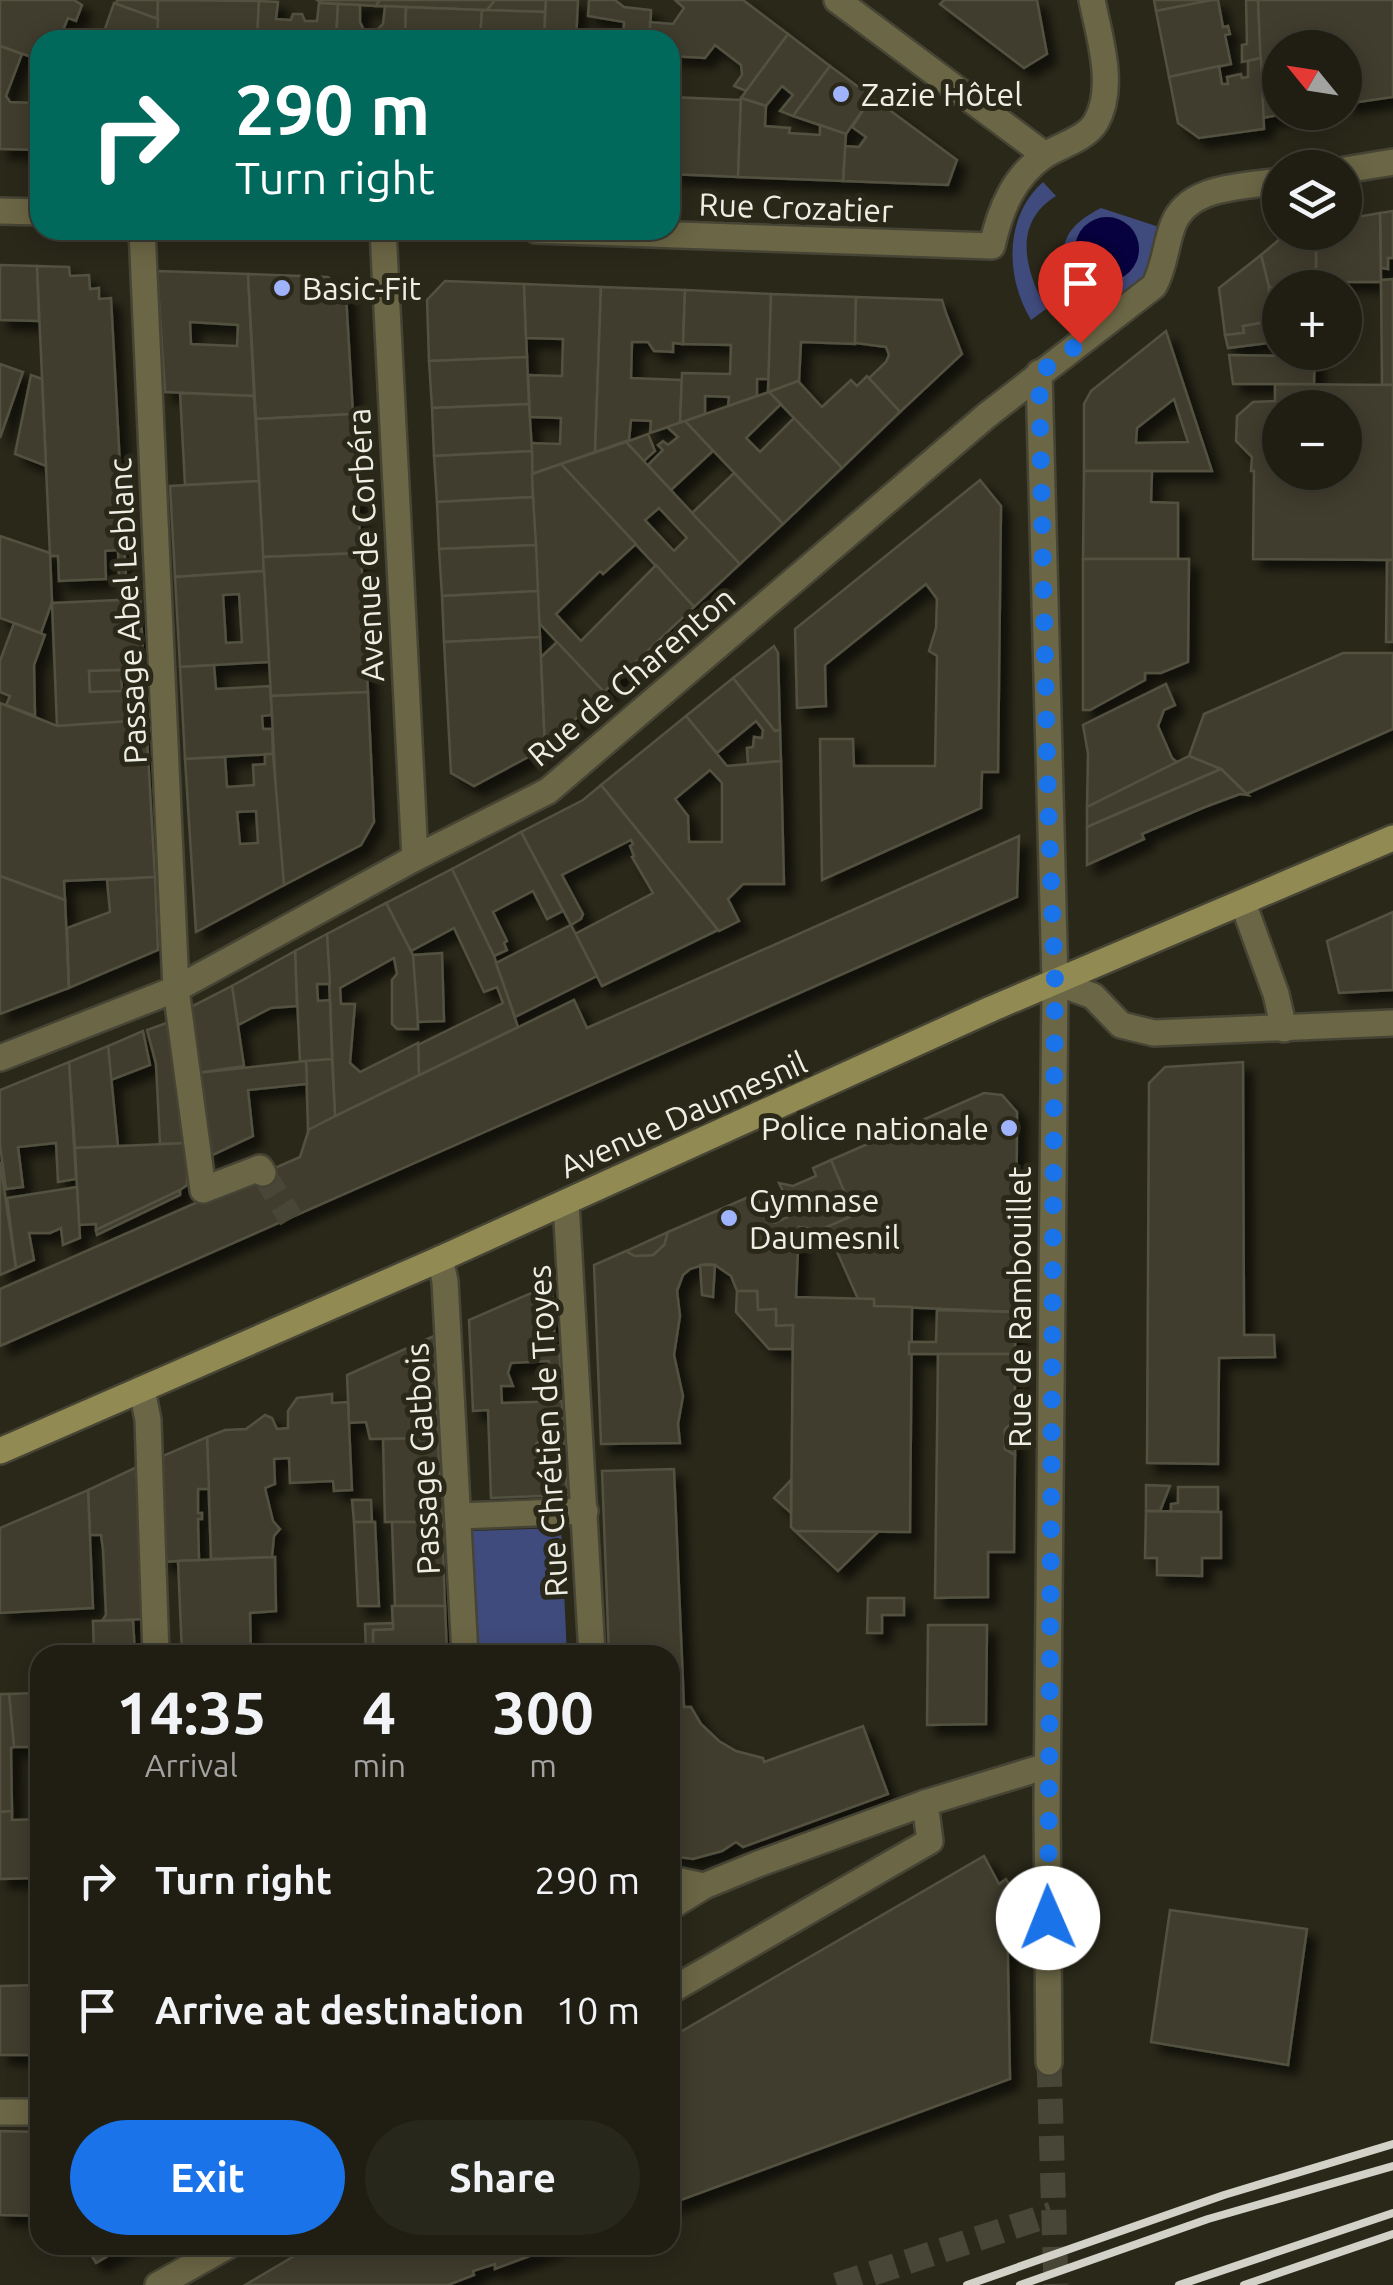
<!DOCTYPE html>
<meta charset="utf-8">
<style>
:root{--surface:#201e13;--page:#28271c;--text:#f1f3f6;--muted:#a2a2a0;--line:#3d3c33;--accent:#1a73e8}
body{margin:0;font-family:Ubuntu,sans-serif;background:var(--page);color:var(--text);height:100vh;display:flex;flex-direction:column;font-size:38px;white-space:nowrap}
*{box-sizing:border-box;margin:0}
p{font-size:32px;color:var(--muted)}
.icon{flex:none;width:55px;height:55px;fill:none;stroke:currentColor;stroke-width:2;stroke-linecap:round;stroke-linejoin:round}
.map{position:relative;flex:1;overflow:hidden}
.drawer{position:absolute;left:30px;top:1645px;width:650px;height:610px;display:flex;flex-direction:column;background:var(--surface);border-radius:30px;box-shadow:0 5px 25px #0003,0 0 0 2px var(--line)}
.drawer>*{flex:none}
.hud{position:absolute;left:30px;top:30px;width:650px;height:210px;border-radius:30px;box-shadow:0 5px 25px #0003,0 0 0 2px var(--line);background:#00695c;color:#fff;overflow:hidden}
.needle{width:65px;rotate:300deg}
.fabs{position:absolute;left:1262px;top:30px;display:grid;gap:20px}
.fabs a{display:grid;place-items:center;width:100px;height:100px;border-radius:50%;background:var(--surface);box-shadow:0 5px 25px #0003,0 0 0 2px var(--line);font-size:50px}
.pin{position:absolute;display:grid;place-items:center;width:85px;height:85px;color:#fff;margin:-102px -42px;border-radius:50% 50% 50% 0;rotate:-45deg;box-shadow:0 0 10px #0007}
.pin .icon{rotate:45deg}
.me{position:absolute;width:110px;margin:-55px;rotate:359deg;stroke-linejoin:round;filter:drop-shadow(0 0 8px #0008)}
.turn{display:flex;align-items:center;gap:35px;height:210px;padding:0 40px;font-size:45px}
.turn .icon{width:130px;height:130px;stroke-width:2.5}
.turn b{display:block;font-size:70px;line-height:85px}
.eta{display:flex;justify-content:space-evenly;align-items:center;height:170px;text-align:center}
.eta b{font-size:60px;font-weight:700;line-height:70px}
.button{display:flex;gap:20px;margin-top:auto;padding:20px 40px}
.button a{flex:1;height:115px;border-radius:60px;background:var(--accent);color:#fff;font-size:40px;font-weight:700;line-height:115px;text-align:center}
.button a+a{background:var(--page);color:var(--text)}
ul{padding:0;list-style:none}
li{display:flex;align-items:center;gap:30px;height:130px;padding:0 40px}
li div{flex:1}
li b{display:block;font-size:38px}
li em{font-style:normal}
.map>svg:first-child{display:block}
</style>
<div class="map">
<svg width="1393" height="2285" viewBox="0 0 1393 2285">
<defs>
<filter id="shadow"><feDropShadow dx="9" dy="9" stdDeviation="5" flood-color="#0009"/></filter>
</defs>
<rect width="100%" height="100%" fill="#2a2819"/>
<g fill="#404b7d">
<path d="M1043,182L1056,196C1012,223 1025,270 1046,309L1031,320C1005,277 1004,217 1043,182Z"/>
<path d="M1101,208L1159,227C1145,283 1145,283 1095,313C1067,271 1040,239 1101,208Z"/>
<path d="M561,1528L567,1655H477L472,1531Z"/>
</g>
<circle fill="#07013f" cx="1107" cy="249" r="32"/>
<g fill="#403e2e" stroke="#535141" stroke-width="2.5" fill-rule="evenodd" filter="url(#shadow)">
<path d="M0,0H74L82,5L76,21L68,18L59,40H40V60L0,46Z"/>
<path d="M117,0H158V19L116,4Z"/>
<path d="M158,0L259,1L257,40H236V33H228L223,38L192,36L187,31L179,30L178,40H157Z"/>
<path d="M317,0H375L379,2L376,6L322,3Z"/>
<path d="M380,0H495L487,10H482L376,6Z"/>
<path d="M495,0H546L545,12L487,10Z"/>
<path d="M546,0H578L576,40H544Z"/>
<path d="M589,0H615L624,7L651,10L650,40H623L624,22L588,16Z"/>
<path d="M675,0H743L788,34L746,91L734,86L742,75L741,65L715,45L705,58L670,56V40H650V22L673,24L684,8Z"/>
<path d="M944,0H1037L1047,54L1024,68L940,4Z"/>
<path d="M1154,0H1212L1156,11Z"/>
<path d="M1212,0H1218L1223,27L1228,26L1230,34L1225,35L1231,64L1169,77L1156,11Z"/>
<path d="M1246,0H1258L1261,58L1242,62V45L1247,44Z"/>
<path d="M1258,0H1393V97L1345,104V48H1280V112H1293L1263,118Z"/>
<path d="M259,1L278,2L276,19L291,20L293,14H302L305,21H317L319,3L338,4L336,40H257Z"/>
<path d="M114,3L158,19L157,40L145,37V40H101Z"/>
<path d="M338,4L360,5V22L364,30H377L383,24L385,6L406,7L405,40H336Z"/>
<path d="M406,7L482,10L480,40H405Z"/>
<path d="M482,10L545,12L544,40H480Z"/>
<path d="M788,34L830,66L793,116L780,111L793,95L782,86L766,106L741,98Z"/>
<path d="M0,46L22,54L6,96L10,102L37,103L40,60V150L0,149Z"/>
<path d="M1261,58L1264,129L1199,138L1178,123L1169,77L1219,66L1222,84H1228L1227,77L1241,74L1242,78L1248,77V61Z"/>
<path d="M830,66L872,97L846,134L793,116Z"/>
<path d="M670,97L741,100L738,177L670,174Z"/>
<path d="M872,97L957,160L948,185L843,181L845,146L859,147L866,137L852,127Z"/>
<path d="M741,98L766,106L765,126L790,128L789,133L820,135V125L846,134L843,181L738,177Z"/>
<path d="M1393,211V258H1388V269L1381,268L1380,213Z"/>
<path d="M1380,213L1381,282H1316V232H1345V219Z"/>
<path d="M1288,232H1316V288L1269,287L1261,255Z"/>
<path d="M1261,255L1269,287V321L1243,326L1244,333L1225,335L1219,288Z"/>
<path d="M0,265L37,266L39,321L0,320Z"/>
<path d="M37,266L69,267L70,276L89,275L90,289L99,288V299L111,298L126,578H119L118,550L105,551L106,579L59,581L58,556H50Z"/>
<path d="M157,271L248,274L254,396L165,392ZM190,322L238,325L237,346L191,344Z"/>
<path d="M248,274L328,277L346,295L353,414L256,419Z"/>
<path d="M1393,279V385H1382L1381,280Z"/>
<path d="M445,281L524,284L527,357L429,361L427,300Z"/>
<path d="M524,284L601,287L595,452L532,474L531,443L560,444L561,418L530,417L528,375L562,376L563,339L526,338Z"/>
<path d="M601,287L685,290L683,344L673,343V352L654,351L648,342H632L631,378L682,380L680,423L650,433L651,421L631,420L629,440L595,452Z"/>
<path d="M685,290L771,294L769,379H757V396L728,406L729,397L705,396V414L680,423L682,373L730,374L731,345L683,344Z"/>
<path d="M771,294L856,297L855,344L801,342L799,381L768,392Z"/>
<path d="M856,297L942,300L946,313L962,354L900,412L869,378L886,362L889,355L886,347L855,343Z"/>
<path d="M1267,322L1277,325V342L1228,348L1225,335L1244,333L1243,326Z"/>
<path d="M1166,331L1212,471H1084V404L1091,391ZM1174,399L1188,442L1136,443L1137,428Z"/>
<path d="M1290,352H1315L1314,384H1233L1229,355L1290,356Z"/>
<path d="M527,357L529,404L432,408L429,361Z"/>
<path d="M0,364L23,372L0,438Z"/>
<path d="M31,375L42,379L46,466L15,454Z"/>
<path d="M867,376L900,412L842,468L769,392L798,381L822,407L851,380L857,386Z"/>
<path d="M1275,384L1393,385V560L1253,559L1254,471H1251L1252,457L1236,441L1237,416L1253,402L1275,401ZM1280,408H1345V472H1280Z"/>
<path d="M769,392L781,404L746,438L760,452L794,418L842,468L783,524L685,421Z"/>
<path d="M180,393L254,396L259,481L185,485Z"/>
<path d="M529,404L532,451L434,456L432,408Z"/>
<path d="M353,414L361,553L263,557L256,419Z"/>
<path d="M685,421L713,451L671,490L648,465L663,450L658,445L663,441L668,445L678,437L667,427Z"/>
<path d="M648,434L655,451L644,461L626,442Z"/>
<path d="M626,442L740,564L694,607L561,464ZM659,508L687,538L674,551L645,520Z"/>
<path d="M532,451L533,497L437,502L434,456Z"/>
<path d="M561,464L636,544L603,574L600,571L556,614L581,641L656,565L694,607L604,692L539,623L532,474Z"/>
<path d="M1084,471H1152L1151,502L1178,503V559H1083Z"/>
<path d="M734,473L783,524L740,564L692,513Z"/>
<path d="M980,480L1001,506L998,772H982L981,808L822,880L820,739H853L854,766H935L937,656L929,651L936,628L937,599L926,584L825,665L826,706L797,708L795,629Z"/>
<path d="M259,481L264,571L175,577L170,486Z"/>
<path d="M533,497L536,545L439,549L437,502Z"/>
<path d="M0,536L50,553L52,602L41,633L0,618Z"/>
<path d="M536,545L538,591L442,596L439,549Z"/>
<path d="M361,553L368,692L271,696L263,557Z"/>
<path d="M1083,559H1189L1188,662L1161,673H1145V680L1090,710H1083Z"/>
<path d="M1387,560H1393V642H1386Z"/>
<path d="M264,571L269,662L180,667L175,577ZM239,594L242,642L226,643L223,595Z"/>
<path d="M538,591L540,637L444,642L442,596Z"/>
<path d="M140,599L144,669L89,671L90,692L144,689L146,720L57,726L52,603Z"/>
<path d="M14,623L45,635L34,665L35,716L6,705L10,696L0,692V661Z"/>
<path d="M540,637L545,748L474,786L451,773L444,642Z"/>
<path d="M557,642L604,692L545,748L541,657Z"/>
<path d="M774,646L778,653L780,730L775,731L733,678Z"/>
<path d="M1343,653H1393V729L1246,794L1221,769L1189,756L1204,714Z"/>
<path d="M214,665L216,689L270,686L272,715L262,716L263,729H272L273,754L185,759L180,667Z"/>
<path d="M121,670L122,691L90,692L89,671Z"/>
<path d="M733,678L775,731L780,730L781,761L748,764L747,748L753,747L754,737L762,738L763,730L756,721L717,753L686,716Z"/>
<path d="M1166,684L1175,705L1164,710L1158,726L1172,758L1177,762L1087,807L1088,754L1083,725Z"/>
<path d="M368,692L374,822L361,845L284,885L279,854L271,696Z"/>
<path d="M0,703L57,726L146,720L155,877L64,881L65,900L0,876Z"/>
<path d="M686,716L727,766L781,761L784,884H743L728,899L739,921L719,931L601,785ZM710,770L722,783V842H689L688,816L675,799Z"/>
<path d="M265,754H273L284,885L196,932L185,759L225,757L227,787L254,785L253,765L265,764ZM256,811L258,843L240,844L237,812Z"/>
<path d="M1189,756L1221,769L1087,827V807Z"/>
<path d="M1221,769L1248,795L1240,794L1205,807L1142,834L1144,839L1087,865V827Z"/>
<path d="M601,785L718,930L602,986L575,934L653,893L632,857L634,856L630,846L633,844L631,840L562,875L583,914L581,919L571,925L521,832L583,800Z"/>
<path d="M521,832L563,911L547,919L533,891L493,912L507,941L504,943L507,950L494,956L452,869Z"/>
<path d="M1019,836L1017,897L0,1346V1289L300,1157L309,1129L574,1000L587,1028Z"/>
<path d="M452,869L494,956L518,1027L419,1075L418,1045L503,1003L497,987L484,992L454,928L411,951L386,903Z"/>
<path d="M0,876L65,900L69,988L0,1014Z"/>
<path d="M155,877L158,950L69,988L67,928L110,912L107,880Z"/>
<path d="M386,903L416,961L418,1029H397L392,1024V980L397,974L394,958L340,988L341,1004H355L350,1063L360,1072L418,1043L419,1075L335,1116L327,934Z"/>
<path d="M1393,912V990L1339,993L1327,941Z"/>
<path d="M571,925L597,976L515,1017L496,963Z"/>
<path d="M327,934L330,984H317L318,1001L330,1000L332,1059L300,1062L295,951Z"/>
<path d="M295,951L297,1006L271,1008L238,1025L232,986Z"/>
<path d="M442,953L444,1021L418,1022L413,955Z"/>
<path d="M232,986L244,1066L197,1073L187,1009Z"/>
<path d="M172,1021L187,1143L160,1144L156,1064L147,1030Z"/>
<path d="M143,1031L150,1065L111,1080L108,1046Z"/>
<path d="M108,1046L118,1146L75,1148L69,1062Z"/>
<path d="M332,1059L335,1116L308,1130L306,1061Z"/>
<path d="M306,1061L307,1084L248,1090L253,1136L206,1158L197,1073Z"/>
<path d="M69,1062L76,1179L58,1182L56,1143L18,1147L23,1187L6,1189L0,1145V1090Z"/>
<path d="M1243,1062L1244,1335H1274L1275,1357L1219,1358L1218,1464L1147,1463L1149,1083L1165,1067Z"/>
<path d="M984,1093L1002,1095L1017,1112L1016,1312L874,1306V1299H858L826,1227L854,1215L831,1160Z"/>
<path d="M187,1143V1185L180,1190L96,1230V1224L79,1225L75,1148Z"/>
<path d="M831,1160L854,1215L820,1230L799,1227L796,1297L874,1299V1306L912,1307L910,1532L795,1531L791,1527L793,1325L776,1326V1309L758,1310L757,1291H737L731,1276L715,1265L706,1264L690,1269L683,1275L677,1291L680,1316L674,1355L683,1396L678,1424L680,1443L601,1444L594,1265L626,1251L635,1256L653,1255L664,1245L668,1232L755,1194L768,1220L775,1223L794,1214L779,1183L793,1186L816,1176L813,1168Z"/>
<path d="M0,1162L16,1268L0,1275Z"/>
<path d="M77,1187L80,1238L63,1245L61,1228L50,1233H29L34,1260L16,1268L7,1198Z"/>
<path d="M180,1190V1195L97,1235L96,1230Z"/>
<path d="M668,1232L664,1245L653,1255L635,1256L626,1251Z"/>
<path d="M700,1265H715L713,1297L702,1295Z"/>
<path d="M552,1284L555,1346H559L561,1376H550L549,1361L511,1363L508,1373L513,1386H501L502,1403L562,1401L564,1444H556V1439L540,1440L536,1444L537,1472L566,1470L567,1495L491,1498L488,1410L473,1411L469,1320Z"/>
<path d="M737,1291H757L758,1310L776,1309V1326L793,1325L792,1349H769L736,1312Z"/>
<path d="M937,1310L1016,1312L1015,1354H909V1342H936Z"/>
<path d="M434,1336L438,1438L370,1439L366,1422L349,1423L347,1375Z"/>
<path d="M938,1354H1015V1421L1005,1429V1449L1015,1455L1014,1552H988V1597L935,1598Z"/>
<path d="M332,1394V1403L348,1402L352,1490L334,1491L333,1481L290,1483L289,1458L274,1459L275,1484L265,1488L273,1521L280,1529L274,1536L272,1557L211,1559L207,1437L225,1430L246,1429L265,1415L272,1418L277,1429L288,1428V1411L297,1398Z"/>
<path d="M1015,1421V1455L1005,1449V1429Z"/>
<path d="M207,1437L209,1489H198V1513H202V1519H198L199,1560L162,1562L158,1458Z"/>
<path d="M438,1438L442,1522H385L383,1439Z"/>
<path d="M137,1467L144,1619L102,1621L106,1615L103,1549L101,1535H90L88,1490Z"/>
<path d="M674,1469L684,1707H691L701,1724L719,1741L736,1751L763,1758L764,1762L863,1726L888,1794L743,1847L736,1842L722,1851L693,1859L670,1856V1655H609L602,1471Z"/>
<path d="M791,1480V1513L774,1498Z"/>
<path d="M1146,1485L1170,1486L1160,1511H1146Z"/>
<path d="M1178,1487H1218V1512L1171,1511V1504L1178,1503Z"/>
<path d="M88,1490L93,1608L0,1613V1528Z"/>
<path d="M352,1500H371L372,1522H354Z"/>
<path d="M1146,1511L1221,1512V1558H1202V1576L1157,1575V1558H1145Z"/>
<path d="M354,1522H375L379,1606H358Z"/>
<path d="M392,1522H442L445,1606H395Z"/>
<path d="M795,1531L878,1532L838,1571Z"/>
<path d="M275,1557L276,1611L250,1613L251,1655H182L178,1561Z"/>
<path d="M868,1598H904V1615H882V1633H867Z"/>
<path d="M392,1606H445L447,1655H373V1630L393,1629Z"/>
<path d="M133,1620L135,1655H94L93,1621Z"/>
<path d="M393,1623V1629L373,1630V1655H366L365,1624Z"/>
<path d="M928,1625H987L986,1724L927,1725Z"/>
<path d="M37,1693H40V1754H37V1747H14L9,1694Z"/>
<path d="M0,1694H9L14,1747L11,1748L12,1811L0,1812Z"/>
<path d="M12,1811V1820L40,1819V1878L0,1879V1812Z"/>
<path d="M984,1856L999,1884L1006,1879L1010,1886L1003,1891L1007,1898L1002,1903L1007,1904L1010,2079L670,2204V2038Z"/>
<path d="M1170,1910L1307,1929L1288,2065L1151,2042Z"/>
<path d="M40,1985V2055H0V1986Z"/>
<path d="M0,2131L40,2132V2216L0,2215Z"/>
<path d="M85,2245H126L96,2263Z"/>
<path d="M313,2245H559L495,2269V2264L473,2271L474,2275L448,2285H245Z"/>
</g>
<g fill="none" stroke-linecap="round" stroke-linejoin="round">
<path stroke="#484637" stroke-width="25" stroke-dasharray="25 12" stroke-linecap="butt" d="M263,1173L291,1219"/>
<g stroke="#484637" stroke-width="25" stroke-dasharray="25 12" stroke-linecap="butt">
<path d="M1049,2062L1056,2285"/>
<path d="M837,2285L1052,2214"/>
</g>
<defs>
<g id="pedestrian">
<path d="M176,989L203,1190L260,1168L263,1173"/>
<path d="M440,1259L445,1281L465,1655"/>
<path d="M142,1389L148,1420L156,1655"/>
<path d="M458,1516L585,1511"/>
<path d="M670,1991L930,1841L925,1803"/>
<path d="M158,2285L229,2245"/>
</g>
<g id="minor">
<path d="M837,0L1045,155"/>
<path d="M1345,170L1393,162"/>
<path d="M0,211L40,212"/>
<path d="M142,230L176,989"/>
<path d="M383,230L415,858"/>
<path d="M536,230L992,246C1000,210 1013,177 1045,155C1061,145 1086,139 1096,122C1116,87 1099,36 1092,0"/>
<path d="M1039,373L1055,982L1093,996L1121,1025L1154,1033L1393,1023"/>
<path d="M1243,903L1276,994L1284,1029"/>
<path d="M0,1058L176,989L415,858L548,791L986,416L1154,286C1165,266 1165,246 1173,225C1188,185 1244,187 1280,181"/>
<path d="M566,1203L592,1655"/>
<path d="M670,1879L704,1886"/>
<path d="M670,1907L704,1886L758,1864L925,1803L1047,1766"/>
<path d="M0,2112H40"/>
</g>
<path id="tertiary" d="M1049,2062L1047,1809L1055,982"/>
<path id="secondary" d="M0,1451L440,1259L991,1009L1393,838"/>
</defs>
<use href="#pedestrian" stroke="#464435" stroke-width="30"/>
<use href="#minor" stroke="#464435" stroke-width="30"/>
<use href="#tertiary" stroke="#464435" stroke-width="30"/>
<use href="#secondary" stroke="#464435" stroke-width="30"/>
<use href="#pedestrian" stroke="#6b6645" stroke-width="25"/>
<use href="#minor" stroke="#6b6645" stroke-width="25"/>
<use href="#tertiary" stroke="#6b6645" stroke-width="25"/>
<use href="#secondary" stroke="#918a53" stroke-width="25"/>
<g stroke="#d3d2c8" stroke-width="8">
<path d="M967,2285L1224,2195L1393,2144"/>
<path d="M1020,2285L1208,2219L1393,2166"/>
<path d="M1179,2285L1393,2213"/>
<path d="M1244,2285L1393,2234"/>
</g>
</g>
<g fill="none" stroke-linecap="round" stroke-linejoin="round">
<path stroke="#1a73e8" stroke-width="18" stroke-dasharray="0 32.4" d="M1048,1918L1055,982L1048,802L1039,373L1080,343"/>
</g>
<g fill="#a0b3fd" stroke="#2a2819" stroke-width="4">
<circle cx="841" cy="94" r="10"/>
<circle cx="282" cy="288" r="10"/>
<circle cx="1009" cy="1128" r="10"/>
<circle cx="729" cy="1218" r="10"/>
</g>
<g text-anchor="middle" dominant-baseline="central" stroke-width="10" stroke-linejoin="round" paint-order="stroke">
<g font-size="32" fill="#efeee4" stroke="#2a2819" text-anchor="start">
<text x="861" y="94">Zazie Hôtel</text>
<text x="302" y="288">Basic-Fit</text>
<text x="989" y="1128" text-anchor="end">Police nationale</text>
<text x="749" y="1200">Gymnase<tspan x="749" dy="37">Daumesnil</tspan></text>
</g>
<g font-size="32" fill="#efeee4" stroke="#2a2819">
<text transform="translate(796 207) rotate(2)">Rue Crozatier</text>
<text transform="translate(365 545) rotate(-93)">Avenue de Corbéra</text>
<text transform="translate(127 611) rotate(-93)">Passage Abel Leblanc</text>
<text transform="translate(631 676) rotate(-40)">Rue de Charenton</text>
<text transform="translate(683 1114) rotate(-24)">Avenue Daumesnil</text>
<text transform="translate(1019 1307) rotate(-90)">Rue de Rambouillet</text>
<text transform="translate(547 1431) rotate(-93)">Rue Chrétien de Troyes</text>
<text transform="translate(422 1459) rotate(-93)">Passage Gatbois</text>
</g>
</g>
</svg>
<div class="fabs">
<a><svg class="needle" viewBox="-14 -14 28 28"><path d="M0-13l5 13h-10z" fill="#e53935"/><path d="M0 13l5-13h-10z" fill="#a2a2a0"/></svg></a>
<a><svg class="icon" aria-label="layers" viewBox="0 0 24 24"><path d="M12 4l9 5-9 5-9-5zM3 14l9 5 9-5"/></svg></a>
<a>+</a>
<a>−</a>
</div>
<div class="pin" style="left:1080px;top:343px;background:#d93025"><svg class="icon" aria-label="arrive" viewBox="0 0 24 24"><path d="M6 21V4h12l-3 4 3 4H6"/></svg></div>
<svg class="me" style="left:1048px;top:1918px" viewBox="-20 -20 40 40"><circle r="19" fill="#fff"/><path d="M0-13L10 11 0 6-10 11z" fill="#1a73e8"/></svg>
<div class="hud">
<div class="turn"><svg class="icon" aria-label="right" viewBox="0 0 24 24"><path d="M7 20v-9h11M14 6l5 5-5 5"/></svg><div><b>290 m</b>Turn right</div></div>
</div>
<section class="drawer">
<div class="eta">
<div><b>14:35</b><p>Arrival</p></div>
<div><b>4</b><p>min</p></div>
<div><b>300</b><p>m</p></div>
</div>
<ul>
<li><svg class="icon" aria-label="right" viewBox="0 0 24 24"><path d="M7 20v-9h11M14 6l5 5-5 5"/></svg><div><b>Turn right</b></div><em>290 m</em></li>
<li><svg class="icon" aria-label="arrive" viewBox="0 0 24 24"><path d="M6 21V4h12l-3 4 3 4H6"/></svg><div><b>Arrive at destination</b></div><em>10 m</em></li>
</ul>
<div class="button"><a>Exit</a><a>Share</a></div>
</section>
</div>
